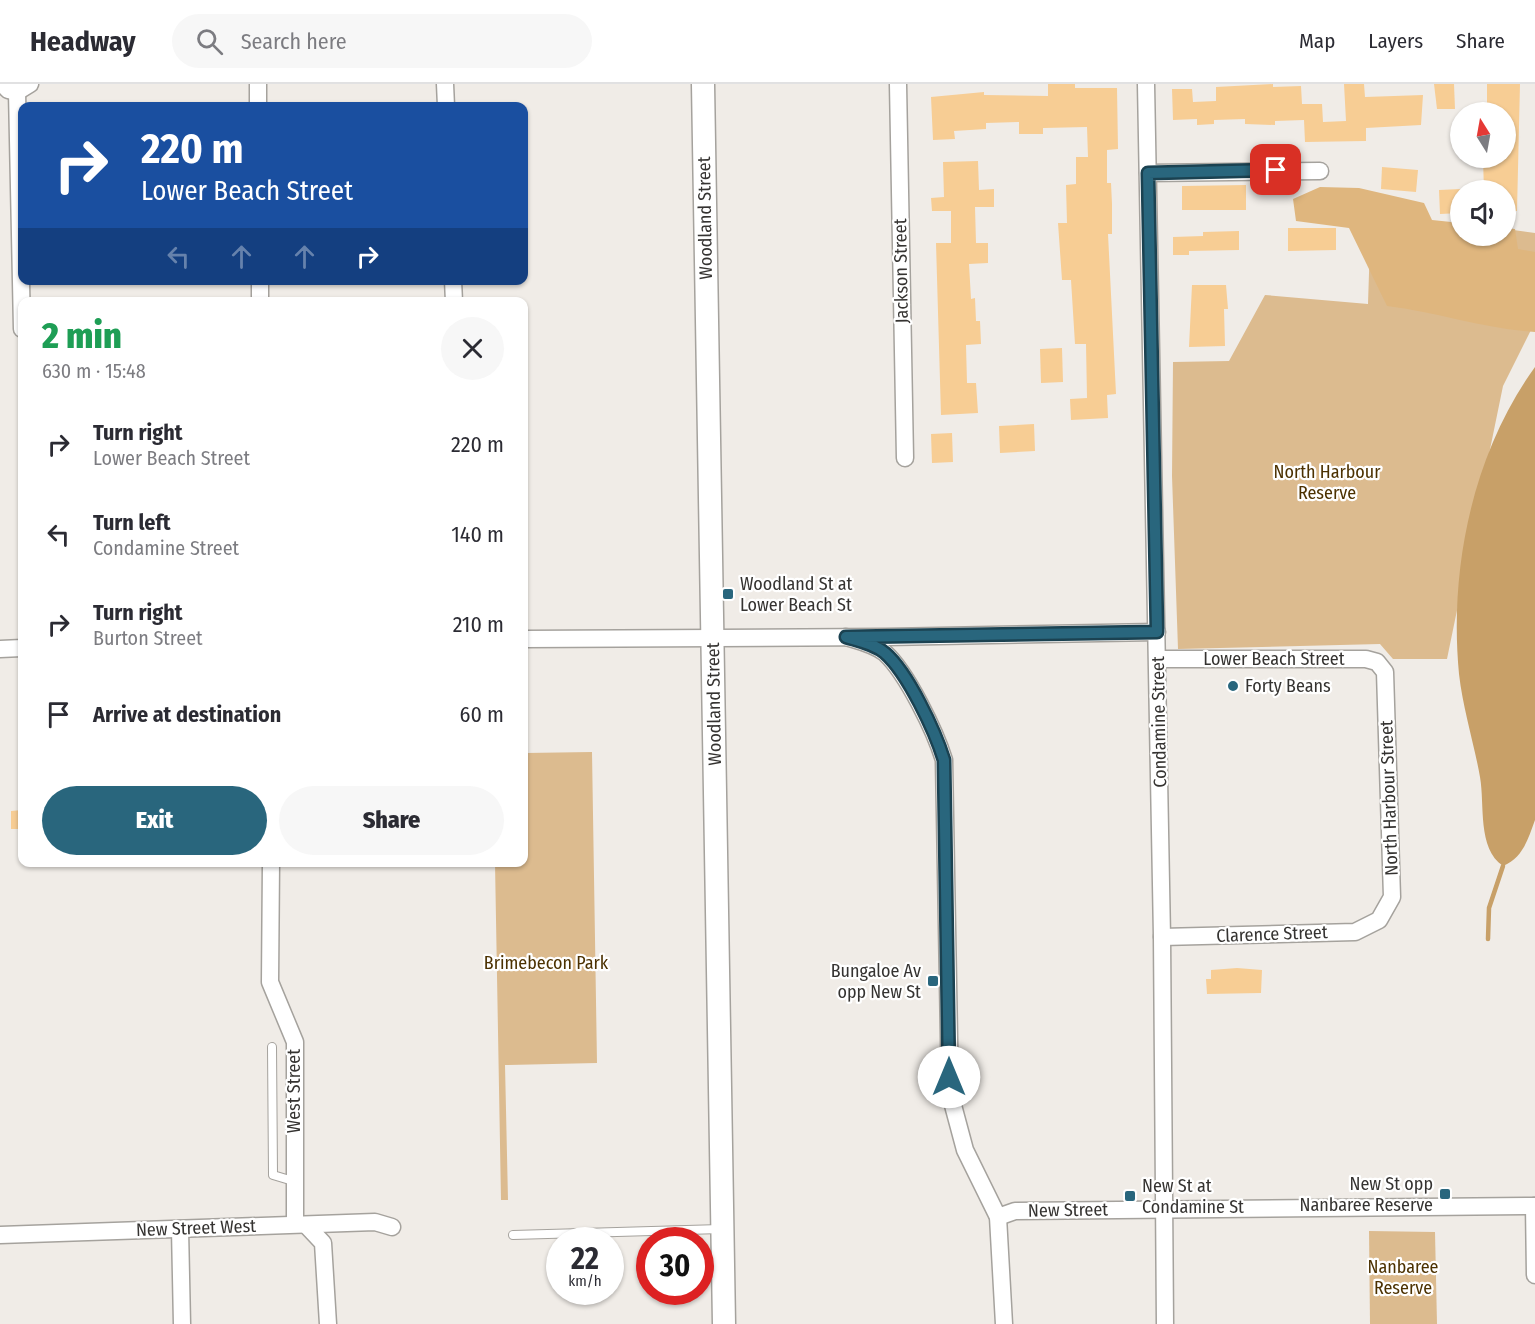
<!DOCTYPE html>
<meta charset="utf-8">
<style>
:root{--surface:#fff;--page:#f7f7f7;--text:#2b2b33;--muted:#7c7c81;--line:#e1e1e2;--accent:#29667d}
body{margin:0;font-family:"Fira Sans Condensed",sans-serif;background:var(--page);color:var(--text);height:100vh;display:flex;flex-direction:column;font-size:22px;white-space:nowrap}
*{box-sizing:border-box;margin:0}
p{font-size:20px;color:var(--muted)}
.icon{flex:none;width:33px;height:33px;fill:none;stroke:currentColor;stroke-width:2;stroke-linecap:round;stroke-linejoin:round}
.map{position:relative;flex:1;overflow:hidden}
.drawer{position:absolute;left:18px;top:213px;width:510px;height:570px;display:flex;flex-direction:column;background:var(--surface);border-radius:12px;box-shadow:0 2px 4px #0004}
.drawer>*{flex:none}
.top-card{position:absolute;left:18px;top:18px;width:510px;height:183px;border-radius:12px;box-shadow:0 2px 4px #0004;background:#1a4fa0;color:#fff;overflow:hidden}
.needle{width:39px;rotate:349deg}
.controls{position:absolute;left:1450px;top:18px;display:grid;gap:12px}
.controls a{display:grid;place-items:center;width:66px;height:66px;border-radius:50%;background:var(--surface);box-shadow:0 2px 4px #0004;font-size:30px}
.speed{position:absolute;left:546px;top:1143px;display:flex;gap:12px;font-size:30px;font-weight:700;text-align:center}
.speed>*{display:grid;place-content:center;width:78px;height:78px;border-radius:50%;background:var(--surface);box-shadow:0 2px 4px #0004;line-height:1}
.speed small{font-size:15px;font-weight:400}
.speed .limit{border:9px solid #d22;background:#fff;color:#111}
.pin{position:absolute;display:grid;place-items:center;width:51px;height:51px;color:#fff;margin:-26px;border-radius:12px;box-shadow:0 3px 9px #0006}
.me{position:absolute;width:66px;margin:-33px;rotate:0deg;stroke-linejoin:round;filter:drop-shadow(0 0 4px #0008)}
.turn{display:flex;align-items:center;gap:21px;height:126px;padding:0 24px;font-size:27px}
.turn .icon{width:78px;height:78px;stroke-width:2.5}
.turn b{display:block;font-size:42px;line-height:51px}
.lanes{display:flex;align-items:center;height:57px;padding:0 24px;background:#0003;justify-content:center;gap:30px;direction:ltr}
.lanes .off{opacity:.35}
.round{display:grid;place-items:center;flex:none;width:63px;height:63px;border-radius:32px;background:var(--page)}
.overview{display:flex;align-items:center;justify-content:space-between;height:102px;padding:0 24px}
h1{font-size:36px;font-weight:800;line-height:45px;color:#1e9e55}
.primary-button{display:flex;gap:12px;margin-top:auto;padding:12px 24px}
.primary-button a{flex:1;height:69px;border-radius:36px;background:var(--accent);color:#fff;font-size:24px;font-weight:800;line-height:69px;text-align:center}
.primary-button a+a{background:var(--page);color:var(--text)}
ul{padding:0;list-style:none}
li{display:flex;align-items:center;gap:18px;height:90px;padding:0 24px}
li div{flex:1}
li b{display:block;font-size:22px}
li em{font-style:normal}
header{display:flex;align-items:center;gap:36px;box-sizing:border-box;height:84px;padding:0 30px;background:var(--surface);border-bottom:2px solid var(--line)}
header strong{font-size:28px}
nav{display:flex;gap:33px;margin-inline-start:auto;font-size:21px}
.search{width:420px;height:54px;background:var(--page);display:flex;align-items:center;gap:15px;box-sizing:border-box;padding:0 21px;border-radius:33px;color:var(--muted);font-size:22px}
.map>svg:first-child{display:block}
</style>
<header>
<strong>Headway</strong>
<div class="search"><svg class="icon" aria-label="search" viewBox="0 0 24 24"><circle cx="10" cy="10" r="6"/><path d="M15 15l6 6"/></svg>Search here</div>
<nav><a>Map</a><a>Layers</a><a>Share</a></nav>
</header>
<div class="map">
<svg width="1535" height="1240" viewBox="0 0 1535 1240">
<rect width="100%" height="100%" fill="#f0ece7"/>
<g fill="#dcbb8f">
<path d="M1371,128L1461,152H1506V145L1535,149V238L1503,302L1447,575H1393L1380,560L1178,565L1172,392L1173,278L1229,277L1265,211L1368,220Z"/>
<path d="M524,612L525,669L592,668L597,979L505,981L508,1116H501L495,779L524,778Z"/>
<path d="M1369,1147L1435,1148L1437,1240H1370Z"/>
</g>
<path fill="#dfb67e" d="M1320,103L1359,104L1424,119L1432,136L1461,139V152H1506V144L1515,145L1518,165L1535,168V248C1485,245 1437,228 1387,222L1349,144L1296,137L1293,115Z"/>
<path fill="#c8a068" d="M1535,283V736C1528,755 1523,774 1503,782C1477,764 1485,721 1480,693C1474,659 1463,625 1459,590C1449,486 1472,370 1535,283Z"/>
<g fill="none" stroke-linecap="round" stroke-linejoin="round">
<path stroke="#c8a068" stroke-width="4.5" d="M1488,855L1489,824L1503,782"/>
</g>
<g fill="#f7cd94">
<path d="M1048,0H1075V4H1117L1118,65L1107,66V99H1111L1112,120V150H1108L1116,310L1107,311L1108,334L1071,336L1070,315L1087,314L1086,260H1075L1071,196H1062L1058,139H1067L1066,101L1076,100V73H1088L1087,43L1043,44V50H1019V38L986,39V45L954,47L955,55L933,56L931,13L984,8V11L1048,12Z"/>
<path d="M1273,0V3L1301,2L1302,20H1322L1323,38L1346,37L1344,0H1364L1365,13L1423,11L1421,41L1366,44V57L1305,58L1304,36L1275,37V41L1245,40V35L1214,36V40L1197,41V35L1173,36L1172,5H1192L1193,18L1216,17V3Z"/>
<path d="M1434,0H1454L1455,25H1437Z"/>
<path d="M1487,0H1520L1517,127H1506V106H1484L1483,76L1506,75V28H1487Z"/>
<path d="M978,77L979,106L994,105V123H975L976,159H988V179L969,180L971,215L975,214L976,237H980L981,260L966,261L967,299H976L978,329L941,331L936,159H951V127H932L931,114L944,113L943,78Z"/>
<path d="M1382,83L1418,86L1416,108L1381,105Z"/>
<path d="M1246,101V126H1182V102Z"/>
<path d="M1461,105V129L1440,130L1439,106Z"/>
<path d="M1288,144H1336V166L1288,167Z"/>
<path d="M1239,147V166L1189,167V171H1173V153L1203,152V148Z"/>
<path d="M1192,201H1226L1228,225H1224L1225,262L1189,263Z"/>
<path d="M1062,264L1063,298L1041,299L1040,265Z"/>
<path d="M1034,340L1035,367L1000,369L999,342Z"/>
<path d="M952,349L953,378L932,379L931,350Z"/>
<path d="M22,726V745H11V727Z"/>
<path d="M1237,884L1262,886L1261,909L1207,910L1206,895H1211V886Z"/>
</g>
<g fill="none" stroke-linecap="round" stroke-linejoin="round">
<defs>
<g id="lane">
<path d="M272,963L273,1091L293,1097"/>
<path d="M513,1151L721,1145"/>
</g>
<g id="street">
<path d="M3,0L8,6L17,8L30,0"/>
<path d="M258,0V22"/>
<path d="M445,0L446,22"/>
<path d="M898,0L905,374"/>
<path d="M1146,0L1162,853L1165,1240"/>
<path d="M17,8L22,245"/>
<path d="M1148,89L1320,87"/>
<path d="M260,196V218"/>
<path d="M453,196L454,218"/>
<path d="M846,553C859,557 874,560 885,569C907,589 935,647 944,676L950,1010L965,1066L998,1133L1004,1240"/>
<path d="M524,555L886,553L1157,548"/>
<path d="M0,565L22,564"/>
<path d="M1158,575H1366L1377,578L1385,588L1392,813L1379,836L1355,848L1162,853"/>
<path d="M271,778L270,898L295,958V1140"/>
<path d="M1534,1122L1535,1191"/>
<path d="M998,1133L1015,1127L1535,1122"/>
<path d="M306,1141L323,1159L328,1240"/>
<path d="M180,1145L182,1240"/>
<path d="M0,1151L375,1138L392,1143"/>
</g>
<path id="secondary" d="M703,0L724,1240"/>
</defs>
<use href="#lane" stroke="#a5a29d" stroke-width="10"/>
<use href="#street" stroke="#a5a29d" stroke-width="19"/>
<use href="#secondary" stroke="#a5a29d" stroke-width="25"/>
<use href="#lane" stroke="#fff" stroke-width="8"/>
<use href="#street" stroke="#fff" stroke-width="16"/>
<use href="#secondary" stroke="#fff" stroke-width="22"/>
</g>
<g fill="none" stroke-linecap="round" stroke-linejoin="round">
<defs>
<path id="route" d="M949,993L944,676C935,647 908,589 885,569C874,560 859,557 846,553L1157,548L1148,89L1276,86"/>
</defs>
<use href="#route" stroke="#1b4251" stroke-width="15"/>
<use href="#route" stroke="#29667d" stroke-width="10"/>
</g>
<g fill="#29667d" stroke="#fff" stroke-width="2">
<rect x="722" y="504" width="12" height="12" rx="3"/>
<circle cx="1233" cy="602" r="6"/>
<rect x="927" y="891" width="12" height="12" rx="3"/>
<rect x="1439" y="1104" width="12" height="12" rx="3"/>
<rect x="1124" y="1106" width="12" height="12" rx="3"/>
</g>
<g text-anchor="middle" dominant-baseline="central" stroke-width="4.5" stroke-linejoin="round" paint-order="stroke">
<g font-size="18" fill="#353331" stroke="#fff">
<text transform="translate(705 134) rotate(-91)">Woodland Street</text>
<text transform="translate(901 187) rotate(-91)">Jackson Street</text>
<text x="1274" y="575">Lower Beach Street</text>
<text transform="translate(714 620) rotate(-91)">Woodland Street</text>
<text transform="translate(1159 638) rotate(-91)">Condamine Street</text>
<text transform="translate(1389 714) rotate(-92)">North Harbour Street</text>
<text transform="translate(1272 850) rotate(-2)">Clarence Street</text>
<text transform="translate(294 1007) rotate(-90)">West Street</text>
<text transform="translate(1068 1126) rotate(-1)">New Street</text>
<text transform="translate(196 1144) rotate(-2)">New Street West</text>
</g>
<g font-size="18" fill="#4c3101" stroke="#fff">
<text x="1327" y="388">North Harbour<tspan x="1327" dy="21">Reserve</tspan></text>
<text x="546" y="879">Brimebecon Park</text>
<text x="1403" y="1183">Nanbaree<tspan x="1403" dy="21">Reserve</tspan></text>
</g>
<g font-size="18" fill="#353331" stroke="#fff" text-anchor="start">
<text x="740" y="500">Woodland St at<tspan x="740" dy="21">Lower Beach St</tspan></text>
<text x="1245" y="602">Forty Beans</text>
<text x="921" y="887" text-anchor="end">Bungaloe Av<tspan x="921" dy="21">opp New St</tspan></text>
<text x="1433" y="1100" text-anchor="end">New St opp<tspan x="1433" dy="21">Nanbaree Reserve</tspan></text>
<text x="1142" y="1102">New St at<tspan x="1142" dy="21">Condamine St</tspan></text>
</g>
</g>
</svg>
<div class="controls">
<a><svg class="needle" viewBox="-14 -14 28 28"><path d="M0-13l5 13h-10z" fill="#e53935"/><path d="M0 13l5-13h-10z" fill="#7c7c81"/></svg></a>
<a><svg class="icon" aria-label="sound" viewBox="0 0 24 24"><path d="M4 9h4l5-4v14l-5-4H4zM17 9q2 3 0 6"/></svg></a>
</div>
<div class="speed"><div>22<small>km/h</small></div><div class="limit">30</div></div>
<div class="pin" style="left:1276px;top:86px;background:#d93025"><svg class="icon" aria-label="arrive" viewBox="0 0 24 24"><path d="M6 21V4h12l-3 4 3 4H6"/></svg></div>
<svg class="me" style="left:949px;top:993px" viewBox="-20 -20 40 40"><circle r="19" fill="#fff"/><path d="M0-13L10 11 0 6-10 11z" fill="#29667d"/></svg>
<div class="top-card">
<div class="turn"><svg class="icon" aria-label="right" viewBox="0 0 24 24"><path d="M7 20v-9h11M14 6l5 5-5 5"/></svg><div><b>220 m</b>Lower Beach Street</div></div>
<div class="lanes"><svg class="icon off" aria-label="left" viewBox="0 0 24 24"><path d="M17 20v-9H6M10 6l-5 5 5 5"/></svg><svg class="icon off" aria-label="ahead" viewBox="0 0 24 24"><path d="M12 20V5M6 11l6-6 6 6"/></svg><svg class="icon off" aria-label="ahead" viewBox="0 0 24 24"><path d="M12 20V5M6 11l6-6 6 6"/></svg><svg class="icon" aria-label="right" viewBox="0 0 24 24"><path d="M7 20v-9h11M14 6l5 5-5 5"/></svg></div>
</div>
<section class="drawer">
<div class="overview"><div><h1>2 min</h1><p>630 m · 15:48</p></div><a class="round"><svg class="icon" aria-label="close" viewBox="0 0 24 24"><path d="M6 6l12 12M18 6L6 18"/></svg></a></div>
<ul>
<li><svg class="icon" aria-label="right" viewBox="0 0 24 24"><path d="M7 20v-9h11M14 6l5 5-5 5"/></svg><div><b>Turn right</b><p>Lower Beach Street</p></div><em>220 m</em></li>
<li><svg class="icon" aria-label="left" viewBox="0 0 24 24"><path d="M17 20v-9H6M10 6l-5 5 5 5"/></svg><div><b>Turn left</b><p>Condamine Street</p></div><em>140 m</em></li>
<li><svg class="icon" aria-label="right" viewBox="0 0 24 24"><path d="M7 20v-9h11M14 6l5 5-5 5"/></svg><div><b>Turn right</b><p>Burton Street</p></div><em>210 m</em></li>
<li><svg class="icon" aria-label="arrive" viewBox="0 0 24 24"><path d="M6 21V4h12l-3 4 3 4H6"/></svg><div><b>Arrive at destination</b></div><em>60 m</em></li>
</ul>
<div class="primary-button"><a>Exit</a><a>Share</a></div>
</section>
</div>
